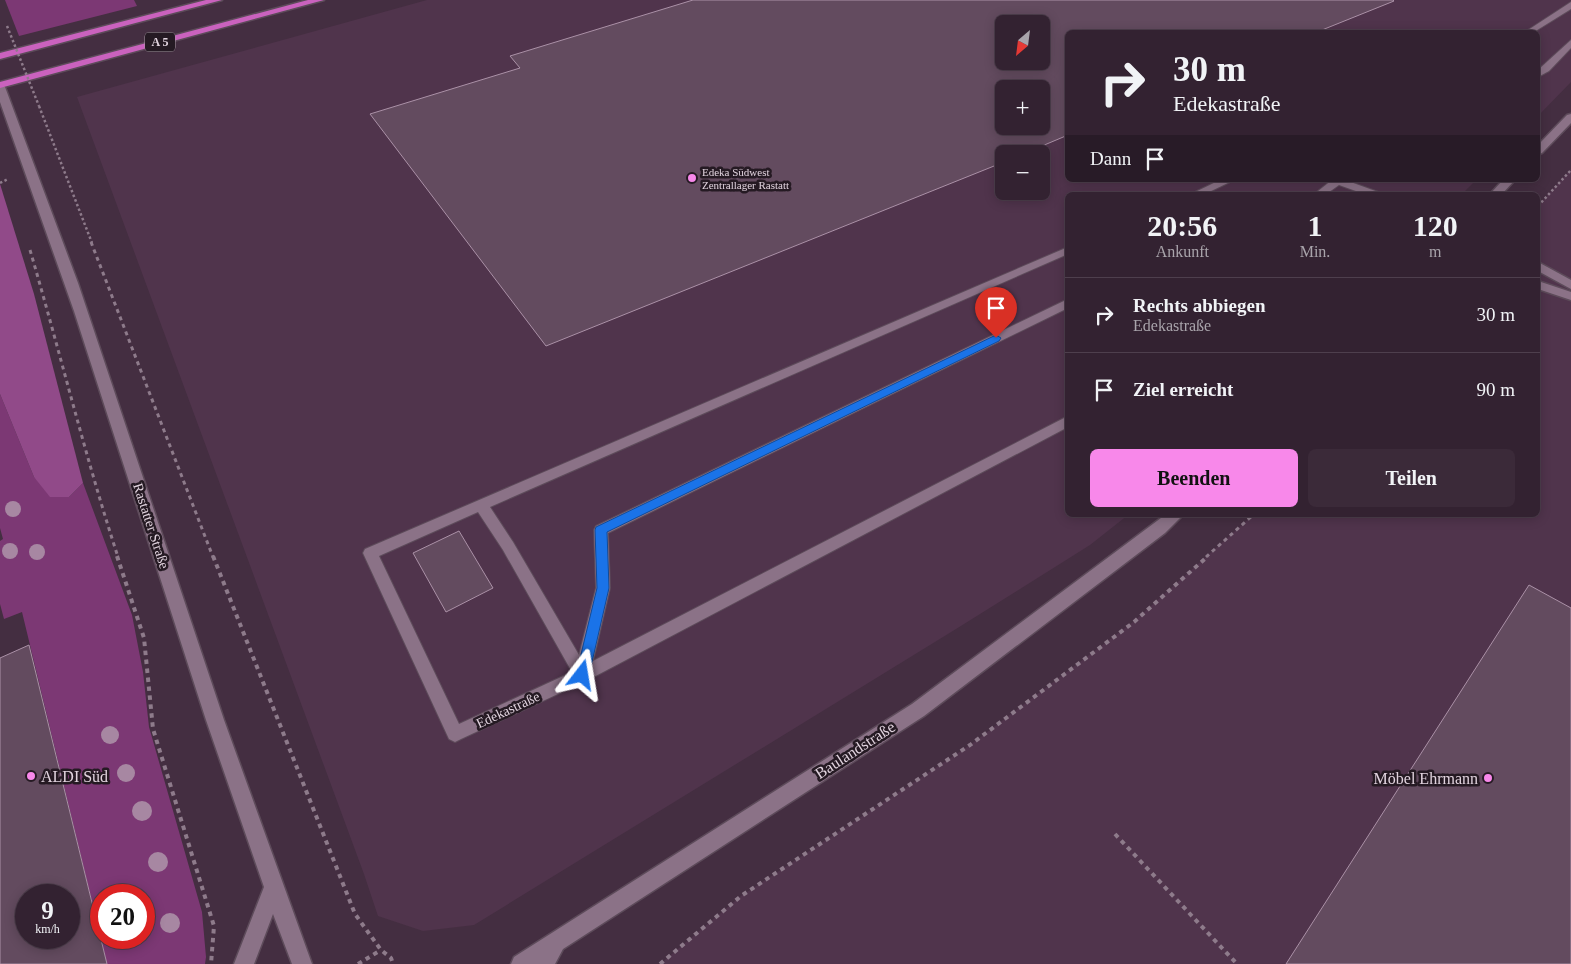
<!DOCTYPE html>
<html lang="de">
<meta charset="utf-8">
<style>
:root{--surface:#332231;--page:#3b2a39;--text:#f1f3f6;--muted:#a9a4ab;--line:#4e3f4d;--accent:#f888ea}
body{margin:0;font-family:Georgia,serif;background:var(--page);color:var(--text);height:100vh;display:flex;flex-direction:column;font-size:19px;white-space:nowrap}
*{box-sizing:border-box;margin:0}
p{font-size:16px;color:var(--muted)}
.icon{flex:none;width:28px;height:28px;fill:none;stroke:currentColor;stroke-width:2;stroke-linecap:round;stroke-linejoin:round}
.map{position:relative;flex:1;overflow:hidden}
.details{position:absolute;left:1065px;top:192px;width:475px;height:325px;display:flex;flex-direction:column;background:var(--surface);border-radius:8px;box-shadow:0 2px 12px #0003,0 0 0 1px var(--line)}
.details>*{flex:none}
.top-card{position:absolute;left:1065px;top:30px;width:475px;height:152px;border-radius:8px;box-shadow:0 2px 12px #0003,0 0 0 1px var(--line);background:#332231;color:var(--text);overflow:hidden}
.needle{width:32px;rotate:208deg}
.controls{position:absolute;left:995px;top:15px;display:grid;gap:10px}
.controls a{display:grid;place-items:center;width:55px;height:55px;border-radius:8px;background:var(--surface);box-shadow:0 2px 12px #0003,0 0 0 1px var(--line);font-size:25px}
.speed{position:absolute;left:15px;top:884px;display:flex;gap:10px;font-size:25px;font-weight:700;text-align:center}
.speed>*{display:grid;place-content:center;width:65px;height:65px;border-radius:50%;background:var(--surface);box-shadow:0 2px 12px #0003,0 0 0 1px var(--line);line-height:1}
.speed small{font-size:12px;font-weight:400}
.speed .limit{border:8px solid #d22;background:#fff;color:#111}
.pin{position:absolute;display:grid;place-items:center;width:42px;height:42px;color:#fff;margin:-51px -21px;border-radius:50% 50% 50% 0;rotate:-45deg;box-shadow:0 0 5px #0007}
.pin .icon{rotate:45deg}
.me{position:absolute;width:55px;margin:-28px;rotate:14deg;stroke-linejoin:round;filter:drop-shadow(0 0 4px #0008)}
.turn{display:flex;align-items:center;gap:18px;height:105px;padding:0 25px;font-size:22px}
.turn .icon{width:65px;height:65px;stroke-width:2.5}
.turn b{display:block;font-size:35px;line-height:42px}
.then{display:flex;align-items:center;height:48px;padding:0 25px;background:#0003;gap:10px;font-size:19px}
.eta{display:flex;justify-content:space-evenly;align-items:center;height:85px;text-align:center}
.eta b{font-size:30px;font-weight:700;line-height:35px}
.action{display:flex;gap:10px;margin-top:auto;padding:10px 25px}
.action a{flex:1;height:58px;border-radius:8px;background:var(--accent);color:#111;font-size:20px;font-weight:700;line-height:58px;text-align:center}
.action a+a{background:var(--page);color:var(--text)}
ul{padding:0;list-style:none}
li{display:flex;align-items:center;gap:15px;height:75px;padding:0 25px;border-top:1px solid var(--line)}
li div{flex:1}
li b{display:block;font-size:19px}
li em{font-style:normal}
.map>svg:first-child{display:block}
</style>
<div class="map">
<svg width="1571" height="964" viewBox="0 0 1571 964">
<rect width="100%" height="100%" fill="#442e41"/>
<g fill="#50344c" fill-rule="evenodd">
<path d="M427,0H1571V82L1538,116V32H1068V180H1476L1461,195H1068V515H1128L1090,545L956,629L474,925L423,931L378,916L364,874L77,97ZM1004,24H1041V61H1004ZM1004,89H1041V126H1004ZM1004,154H1041V191H1004Z"/>
<path d="M1571,169V964H660L741,896L970,745L1133,622L1253,515H1538V206Z"/>
</g>
<g fill="#7c3874" fill-rule="evenodd">
<path d="M5,0H134L137,6L19,36Z"/>
<path d="M0,394L34,477L69,497L83,483L132,615L143,672L149,727L202,912L206,957L205,964H107L22,612L4,619L0,604V541L3,539L0,528ZM101,895H144V938H101Z"/>
</g>
<path fill="#914a89" d="M0,184L34,294L83,483L69,497H50L34,477L0,394Z"/>
<g fill="#634b5f" stroke="#ab91a7" fill-rule="evenodd">
<path d="M693,0H1393L1394,1L1317,32H1068V135L1023,154H1004V162L546,346L370,114L520,68L510,56ZM1004,24H1041V61H1004ZM1004,89H1041V126H1004Z"/>
<path d="M459,531L493,588L446,612L413,553Z"/>
<path d="M1529,585L1571,608V964H1286Z"/>
<path d="M29,645L107,964H0V658ZM26,895H69V938H26Z"/>
</g>
<g fill="none" stroke-linecap="round" stroke-linejoin="round">
<defs>
<g id="lane">
<path d="M1571,2V9L1534,32H1525Z"/>
<path d="M1571,40V48L1549,71L1538,77V70Z"/>
<path d="M1220,180H1234L1203,195H1189Z"/>
<path d="M1345,180L1381,193L1382,195H1367L1339,185L1325,195H1313L1332,180Z"/>
<path d="M1068,247V254L490,507L513,542L579,655L596,588L594,530L596,526L1068,299V308L608,533L610,588L593,661L1068,416V427L588,680L461,739L455,742L449,739L363,553L365,549ZM478,512L503,550L572,672L459,724L379,556Z"/>
</g>
<g id="street">
<path d="M1538,262L1571,280V289L1538,271Z"/>
<path d="M1538,281L1571,292V300L1538,289Z"/>
</g>
<g id="secondary">
<path d="M0,84L5,87L78,283L224,720L312,964H292L273,914L254,964H234L264,887L206,720L74,311L0,102Z"/>
<path d="M1571,114V123L1542,153L1538,154V145L1567,115Z"/>
<path d="M1503,180H1515L1501,195H1489Z"/>
<path d="M1165,515H1183L1165,533L924,716L563,949L555,964H511L514,957L912,704Z"/>
</g>
<g id="highway">
<path d="M206,0H222L0,59V53Z"/>
<path d="M308,0H324L0,88V82Z"/>
</g>
</defs>
<use href="#lane" stroke="#5d4b5a" stroke-width="2"/>
<use href="#street" stroke="#5d4b5a" stroke-width="3"/>
<use href="#secondary" stroke="#5d4b5a" stroke-width="3"/>
<use href="#highway" stroke="#5d4b5a" stroke-width="3"/>
<g stroke="#8e7b8b" stroke-width="2.5" stroke-dasharray="2.5 2.5" stroke-linecap="butt">
<path d="M39,106L92,243"/>
<path d="M0,183L8,179"/>
<path d="M1538,206L1571,170"/>
</g>
<g stroke="#8e7b8b" stroke-width="3" stroke-dasharray="4 4" stroke-linecap="butt">
<path d="M91,242L213,557"/>
<path d="M30,250C60,352 85,456 118,557"/>
<path d="M1206,557L1253,515"/>
</g>
<g stroke="#8e7b8b" stroke-width="4" stroke-dasharray="4.5 4.5" stroke-linecap="butt">
<path d="M117,556L144,638L153,729L214,926L211,964"/>
<path d="M213,556L355,914L381,950L391,958L393,964"/>
<path d="M1115,834L1237,964"/>
<path d="M358,964L381,950"/>
<path d="M660,964L741,896L970,745L1134,622L1208,556"/>
</g>
<use href="#lane" fill="#8b7287" fill-rule="evenodd"/>
<use href="#street" fill="#8b7287" fill-rule="evenodd"/>
<use href="#secondary" fill="#8b7287" fill-rule="evenodd"/>
<use href="#highway" fill="#ca62be" fill-rule="evenodd"/>
<path stroke="#8e7b8b" stroke-width="2.5" stroke-dasharray="2.5 2.5" stroke-linecap="butt" d="M7,26L39,106"/>
</g>
<g fill="#a787a2">
<circle cx="13" cy="509" r="8"/>
<circle cx="10" cy="551" r="8"/>
<circle cx="37" cy="552" r="8"/>
<circle cx="110" cy="735" r="9"/>
<circle cx="126" cy="773" r="9"/>
<circle cx="142" cy="811" r="10"/>
<circle cx="158" cy="862" r="10"/>
<circle cx="170" cy="923" r="10"/>
</g>
<path fill="#1a73e8" stroke="#114b97" d="M996,335L1001,338L999,341L607,532L609,588L589,675L587,679L582,680L578,679L576,675L597,588L595,530L596,527Z"/>
<g fill="#f888ea" stroke="#251a23" stroke-width="2">
<circle cx="692" cy="178" r="5"/>
<circle cx="31" cy="776" r="5"/>
<circle cx="1488" cy="778" r="5"/>
</g>
<g text-anchor="middle" dominant-baseline="central" stroke-width="5" stroke-linejoin="round" paint-order="stroke">
<g font-size="11" fill="#e1d3de" stroke="#251a23" text-anchor="start">
<text x="702" y="172">Edeka Südwest<tspan x="702" dy="13">Zentrallager Rastatt</tspan></text>
</g>
<rect fill="#251a23" stroke="#a99ca6" stroke-width="1" x="145" y="32.5" width="30" height="19" rx="4"/>
<g font-size="12" font-weight="bold" fill="#e1d3de">
<text x="160" y="42">A 5</text>
</g>
<g font-size="14" fill="#e1d3de" stroke="#251a23">
<text transform="translate(151 526) rotate(72)">Rastatter Straße</text>
<text transform="translate(508 710) rotate(-25)">Edekastraße</text>
</g>
<g font-size="16" fill="#e1d3de" stroke="#251a23">
<text transform="translate(855 750) rotate(-33)">Baulandstraße</text>
</g>
<g font-size="16" fill="#e1d3de" stroke="#251a23" text-anchor="start">
<text x="41" y="776">ALDI Süd</text>
<text x="1478" y="778" text-anchor="end">Möbel Ehrmann</text>
</g>
</g>
</svg>
<div class="controls">
<a><svg class="needle" viewBox="-14 -14 28 28"><path d="M0-13l5 13h-10z" fill="#e53935"/><path d="M0 13l5-13h-10z" fill="#a9a4ab"/></svg></a>
<a>+</a>
<a>−</a>
</div>
<div class="speed"><div>9<small>km/h</small></div><div class="limit">20</div></div>
<div class="pin" style="left:996px;top:338px;background:#d93025"><svg class="icon" aria-label="arrive" viewBox="0 0 24 24"><path d="M6 21V4h12l-3 4 3 4H6"/></svg></div>
<svg class="me" style="left:582px;top:675px" viewBox="-20 -20 40 40"><path d="M0-17L14 15 0 8-14 15z" fill="#1a73e8" stroke="#fff" stroke-width="4"/></svg>
<div class="top-card">
<div class="turn"><svg class="icon" aria-label="right" viewBox="0 0 24 24"><path d="M7 20v-9h11M14 6l5 5-5 5"/></svg><div><b>30 m</b>Edekastraße</div></div>
<div class="then">Dann<svg class="icon" aria-label="arrive" viewBox="0 0 24 24"><path d="M6 21V4h12l-3 4 3 4H6"/></svg></div>
</div>
<section class="details">
<div class="eta">
<div><b>20:56</b><p>Ankunft</p></div>
<div><b>1</b><p>Min.</p></div>
<div><b>120</b><p>m</p></div>
</div>
<ul>
<li><svg class="icon" aria-label="right" viewBox="0 0 24 24"><path d="M7 20v-9h11M14 6l5 5-5 5"/></svg><div><b>Rechts abbiegen</b><p>Edekastraße</p></div><em>30 m</em></li>
<li><svg class="icon" aria-label="arrive" viewBox="0 0 24 24"><path d="M6 21V4h12l-3 4 3 4H6"/></svg><div><b>Ziel erreicht</b></div><em>90 m</em></li>
</ul>
<div class="action"><a>Beenden</a><a>Teilen</a></div>
</section>
</div>
